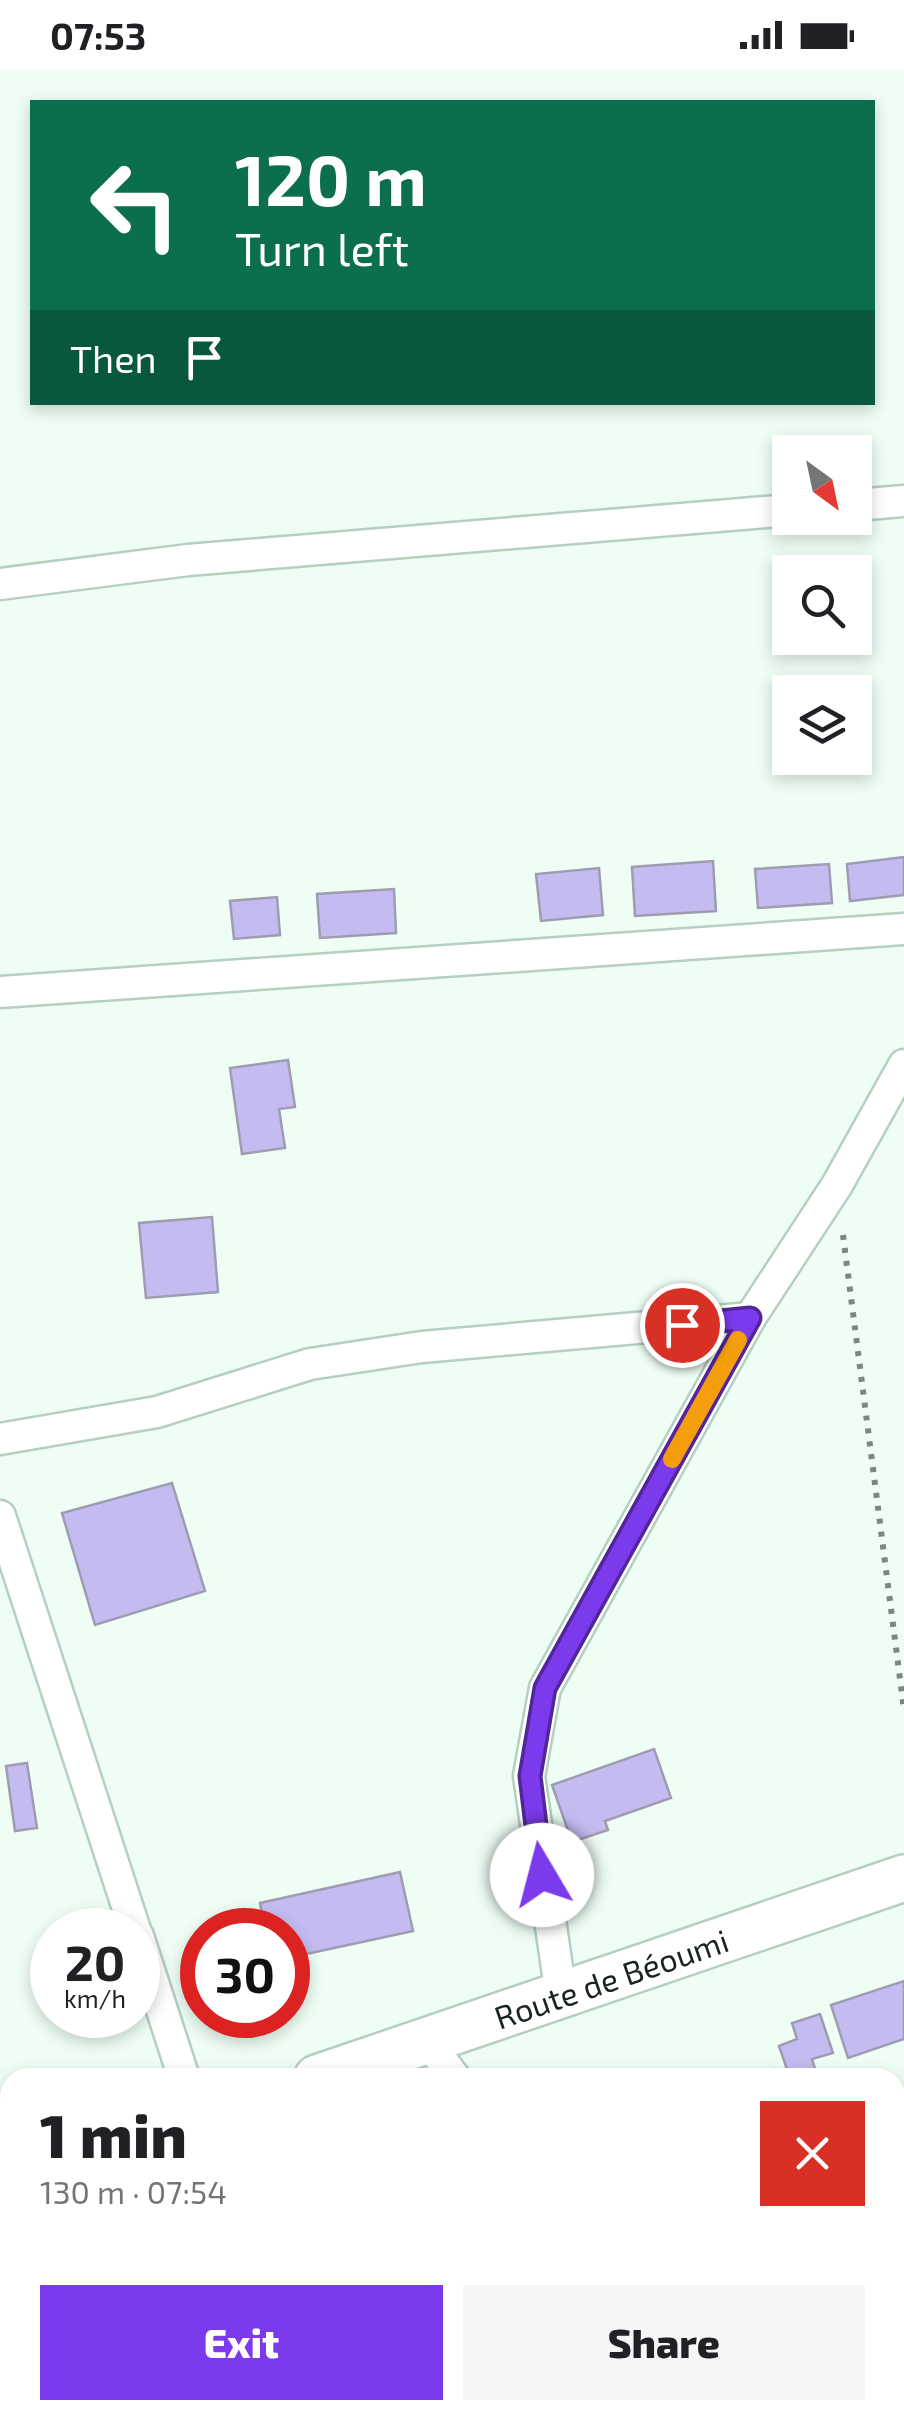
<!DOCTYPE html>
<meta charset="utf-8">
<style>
:root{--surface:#fff;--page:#f6f6f6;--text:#202124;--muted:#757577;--accent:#7c3aed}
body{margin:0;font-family:"Exo 2",sans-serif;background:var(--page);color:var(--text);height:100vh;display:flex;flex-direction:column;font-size:38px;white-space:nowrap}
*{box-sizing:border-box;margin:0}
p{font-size:32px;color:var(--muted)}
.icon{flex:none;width:55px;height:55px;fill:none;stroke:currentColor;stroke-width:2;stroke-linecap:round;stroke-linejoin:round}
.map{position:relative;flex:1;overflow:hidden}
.drawer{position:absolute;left:0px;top:1998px;width:905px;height:352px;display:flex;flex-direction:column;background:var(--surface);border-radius:30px 30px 0 0;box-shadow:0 5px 15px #0003}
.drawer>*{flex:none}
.top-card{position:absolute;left:30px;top:30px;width:845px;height:305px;border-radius:0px;box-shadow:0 5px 15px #0003;background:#0b6e4f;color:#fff;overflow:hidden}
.needle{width:65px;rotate:147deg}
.fabs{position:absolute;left:772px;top:365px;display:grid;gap:20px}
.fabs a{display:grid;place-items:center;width:100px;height:100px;border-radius:0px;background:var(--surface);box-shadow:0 5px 15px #0003;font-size:50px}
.speed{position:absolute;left:30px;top:1838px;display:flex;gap:20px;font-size:50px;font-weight:700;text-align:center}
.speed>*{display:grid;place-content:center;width:130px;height:130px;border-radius:50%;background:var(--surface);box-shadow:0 5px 15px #0003;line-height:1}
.speed small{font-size:25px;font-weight:400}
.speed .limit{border:15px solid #d22;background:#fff;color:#111}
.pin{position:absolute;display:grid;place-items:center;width:85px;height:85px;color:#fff;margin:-42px;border:5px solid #fff;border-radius:50%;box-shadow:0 2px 10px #0007}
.me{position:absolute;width:110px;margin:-55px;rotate:352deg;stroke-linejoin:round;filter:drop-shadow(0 0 8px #0008)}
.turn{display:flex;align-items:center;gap:35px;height:210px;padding:0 40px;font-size:45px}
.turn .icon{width:130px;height:130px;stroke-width:2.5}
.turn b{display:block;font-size:70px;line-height:85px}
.then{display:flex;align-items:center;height:95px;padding:0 40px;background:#0003;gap:20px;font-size:38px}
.round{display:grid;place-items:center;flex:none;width:105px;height:105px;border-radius:0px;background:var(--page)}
.overview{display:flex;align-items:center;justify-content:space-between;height:170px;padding:0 40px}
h1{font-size:60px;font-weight:800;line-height:75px}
.cta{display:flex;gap:20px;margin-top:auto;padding:20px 40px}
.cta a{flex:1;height:115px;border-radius:0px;background:var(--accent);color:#fff;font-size:40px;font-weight:800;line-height:115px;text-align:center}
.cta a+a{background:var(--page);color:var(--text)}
.status{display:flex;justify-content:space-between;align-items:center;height:70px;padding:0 50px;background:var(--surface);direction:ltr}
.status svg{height:28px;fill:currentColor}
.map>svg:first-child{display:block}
</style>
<div class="status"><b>07:53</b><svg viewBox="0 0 49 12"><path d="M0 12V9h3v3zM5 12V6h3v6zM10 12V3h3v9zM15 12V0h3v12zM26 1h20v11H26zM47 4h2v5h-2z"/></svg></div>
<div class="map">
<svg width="904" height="2349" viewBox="0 0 904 2349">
<rect width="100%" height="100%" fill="#eefef5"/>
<g fill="#c4bcf1" stroke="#9f9cb2" stroke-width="2.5">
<path d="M904,787V825L850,831L847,794Z"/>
<path d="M713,791L716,841L635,846L632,797Z"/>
<path d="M829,794L832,833L758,838L755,799Z"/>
<path d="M599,798L603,845L541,851L536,804Z"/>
<path d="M394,819L396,863L320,868L317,824Z"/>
<path d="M277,827L280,865L234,869L230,831Z"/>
<path d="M288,990L295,1037L279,1039L285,1078L242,1084L230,998Z"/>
<path d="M212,1147L218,1222L146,1228L139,1153Z"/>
<path d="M172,1413L205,1521L95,1555L62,1443Z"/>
<path d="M654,1679L671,1728L605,1751L608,1760L572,1772L552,1715Z"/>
<path d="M27,1693L37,1758L15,1761L6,1696Z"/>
<path d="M400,1802L413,1861L288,1888V1860H265L260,1833Z"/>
<path d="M904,1911V1969L848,1988L831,1935Z"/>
<path d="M820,1944L833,1983L812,1989L816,2002L790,2008L779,1976L797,1969L792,1953Z"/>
<path d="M774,1999L777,2008H747Z"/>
<path d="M819,2340H888L887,2349H818Z"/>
</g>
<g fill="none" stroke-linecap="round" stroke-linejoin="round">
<defs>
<g id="minor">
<path d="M855,435L904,431"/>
<path d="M0,514L188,490L790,440"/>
<path d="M0,922L904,859"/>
<path d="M0,1369L157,1342L310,1294L422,1277L750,1248"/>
<path d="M0,1446L135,1860"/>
<path d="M138,1866L184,2008"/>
<path d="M561,1925L529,1706L545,1618L750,1248L837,1115L904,995"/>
<path d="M427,1971L455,2008"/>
<path d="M895,2240L904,2243"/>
<path d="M591,2340L593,2349"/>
<path d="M713,2340L717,2349"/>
</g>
<g id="primary">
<path d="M317,2008L904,1808"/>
<path d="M0,2116L10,2112"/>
</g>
</defs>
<use href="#minor" stroke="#b5cfc0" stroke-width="35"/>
<use href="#primary" stroke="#b5cfc0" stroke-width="50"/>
<path stroke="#7b8881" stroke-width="6" stroke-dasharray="5 8" stroke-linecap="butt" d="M843,1165L904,1640"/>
<use href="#minor" stroke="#fff" stroke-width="30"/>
<use href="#primary" stroke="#fff" stroke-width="45"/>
</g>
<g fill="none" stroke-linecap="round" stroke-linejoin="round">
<defs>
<path id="route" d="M542,1805L530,1706L545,1618L750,1248L682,1255"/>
</defs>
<use href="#route" stroke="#51269a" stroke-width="25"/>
<use href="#route" stroke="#7c3aed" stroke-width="18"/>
<path stroke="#f59e0b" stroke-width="18" d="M672,1389L738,1270"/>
</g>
<g text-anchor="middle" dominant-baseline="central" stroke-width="10" stroke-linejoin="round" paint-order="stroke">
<g font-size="32" fill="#1a241f" stroke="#fff">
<text transform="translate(611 1908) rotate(-19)">Route de Béoumi</text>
</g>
</g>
</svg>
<div class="fabs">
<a><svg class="needle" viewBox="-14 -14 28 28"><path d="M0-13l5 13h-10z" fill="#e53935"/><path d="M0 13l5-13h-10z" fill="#757577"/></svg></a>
<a><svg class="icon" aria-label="search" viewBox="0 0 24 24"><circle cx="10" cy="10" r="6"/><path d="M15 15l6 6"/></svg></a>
<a><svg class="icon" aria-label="layers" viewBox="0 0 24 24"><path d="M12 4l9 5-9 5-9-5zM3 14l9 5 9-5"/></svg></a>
</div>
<div class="speed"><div>20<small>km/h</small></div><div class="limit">30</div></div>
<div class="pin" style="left:682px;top:1255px;background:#d93025"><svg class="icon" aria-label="arrive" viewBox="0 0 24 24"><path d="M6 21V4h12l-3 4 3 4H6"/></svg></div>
<svg class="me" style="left:542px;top:1805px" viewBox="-20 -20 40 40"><circle r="19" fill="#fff"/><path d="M0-13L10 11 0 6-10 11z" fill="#7c3aed"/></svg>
<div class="top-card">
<div class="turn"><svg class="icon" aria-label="left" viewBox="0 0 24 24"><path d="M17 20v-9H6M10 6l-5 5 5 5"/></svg><div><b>120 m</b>Turn left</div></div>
<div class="then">Then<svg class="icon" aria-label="arrive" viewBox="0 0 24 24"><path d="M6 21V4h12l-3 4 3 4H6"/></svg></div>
</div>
<section class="drawer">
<div class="overview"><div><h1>1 min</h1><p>130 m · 07:54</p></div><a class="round" style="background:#d93025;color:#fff"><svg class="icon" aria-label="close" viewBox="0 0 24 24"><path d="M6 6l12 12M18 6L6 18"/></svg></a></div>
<div class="cta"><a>Exit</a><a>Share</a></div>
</section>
</div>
